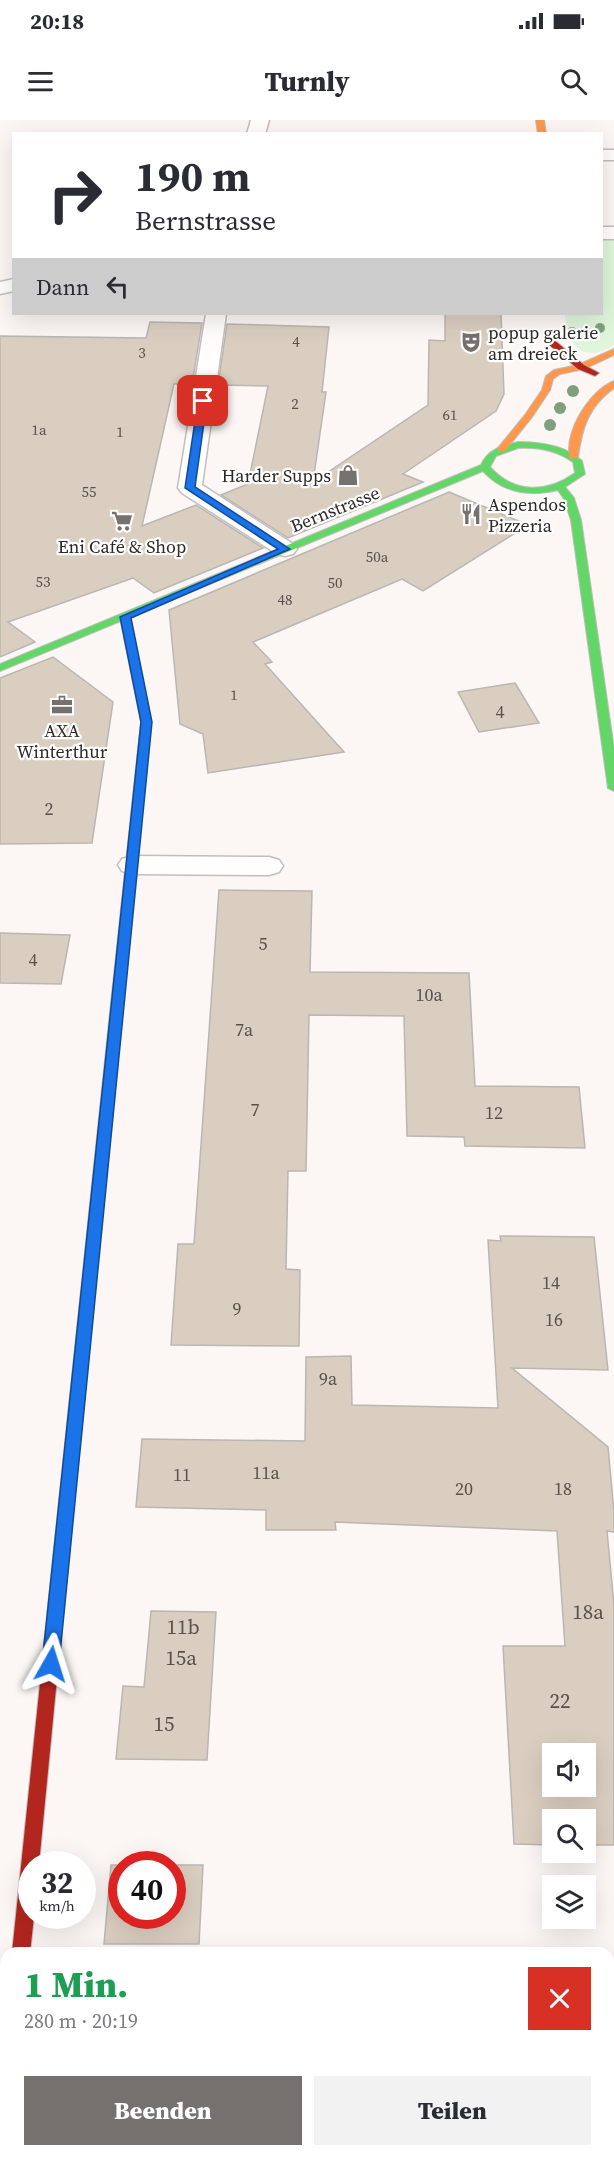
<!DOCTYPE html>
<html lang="de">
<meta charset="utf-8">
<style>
:root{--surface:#fff;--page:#f2f2f3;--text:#2b2b33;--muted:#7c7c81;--accent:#75716e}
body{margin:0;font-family:"Source Serif 4",serif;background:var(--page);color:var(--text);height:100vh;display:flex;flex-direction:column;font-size:22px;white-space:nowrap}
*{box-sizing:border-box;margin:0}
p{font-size:20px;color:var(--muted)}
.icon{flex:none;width:33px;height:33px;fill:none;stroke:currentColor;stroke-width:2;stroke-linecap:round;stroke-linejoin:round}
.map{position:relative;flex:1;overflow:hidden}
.drawer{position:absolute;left:0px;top:1827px;width:615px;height:210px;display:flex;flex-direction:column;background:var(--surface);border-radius:18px 18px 0 0;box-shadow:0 6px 24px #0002}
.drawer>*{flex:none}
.guide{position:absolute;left:12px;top:12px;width:591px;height:183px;border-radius:0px;box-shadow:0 6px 24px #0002;background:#fff;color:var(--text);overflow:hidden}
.fabs{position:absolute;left:542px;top:1623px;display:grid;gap:12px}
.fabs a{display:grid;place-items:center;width:54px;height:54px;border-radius:0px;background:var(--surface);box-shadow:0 6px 24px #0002;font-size:30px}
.speed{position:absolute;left:18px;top:1731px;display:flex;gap:12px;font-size:30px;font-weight:700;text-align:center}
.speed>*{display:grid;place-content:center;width:78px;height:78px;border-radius:50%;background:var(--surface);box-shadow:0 6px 24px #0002;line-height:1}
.speed small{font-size:15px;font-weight:400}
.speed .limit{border:9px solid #d22;background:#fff;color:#111}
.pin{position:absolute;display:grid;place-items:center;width:51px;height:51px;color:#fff;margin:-26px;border-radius:12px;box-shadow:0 3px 9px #0006}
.me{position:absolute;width:66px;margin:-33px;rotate:6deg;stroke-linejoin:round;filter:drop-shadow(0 0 4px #0008)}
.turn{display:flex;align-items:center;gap:21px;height:126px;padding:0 24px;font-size:27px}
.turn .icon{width:78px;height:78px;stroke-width:2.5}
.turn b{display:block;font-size:42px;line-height:51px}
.then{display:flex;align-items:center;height:57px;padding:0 24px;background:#0003;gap:12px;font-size:22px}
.round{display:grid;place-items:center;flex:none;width:63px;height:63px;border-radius:0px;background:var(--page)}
.summary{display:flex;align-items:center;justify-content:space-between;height:102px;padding:0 24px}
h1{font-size:36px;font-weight:800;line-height:45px;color:#1e9e55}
.primary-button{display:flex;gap:12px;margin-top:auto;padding:12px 24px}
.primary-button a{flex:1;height:69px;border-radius:0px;background:var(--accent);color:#fff;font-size:24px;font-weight:800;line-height:69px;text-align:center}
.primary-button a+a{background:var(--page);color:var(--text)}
.status{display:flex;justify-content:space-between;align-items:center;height:42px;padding:0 30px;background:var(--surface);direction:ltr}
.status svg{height:16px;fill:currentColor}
header{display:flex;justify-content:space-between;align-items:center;height:78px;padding:0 24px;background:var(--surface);font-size:27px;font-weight:800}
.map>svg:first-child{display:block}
</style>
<div class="status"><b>20:18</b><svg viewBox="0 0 49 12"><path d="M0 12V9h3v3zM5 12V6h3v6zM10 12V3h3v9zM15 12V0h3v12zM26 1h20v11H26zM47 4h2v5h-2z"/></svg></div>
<header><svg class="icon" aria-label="menu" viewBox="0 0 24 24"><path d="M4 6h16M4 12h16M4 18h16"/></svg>Turnly<svg class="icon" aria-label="search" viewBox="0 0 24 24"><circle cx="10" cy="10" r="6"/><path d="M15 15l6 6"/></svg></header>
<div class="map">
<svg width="614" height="2037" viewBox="0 0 614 2037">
<rect width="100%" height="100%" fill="#fcf7f4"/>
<path fill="#dff6db" d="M602,120H614V225C583,245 566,224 565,194H602Z"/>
<g fill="#dacec0" stroke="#b9b6b3" stroke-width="1.5" fill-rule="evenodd">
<path d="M445,194H501L504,274L496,291L403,354L423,362L288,418L221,375L248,364L268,266L218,265L227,204L329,207L322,272H326L313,362L428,285L429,220L445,221Z"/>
<path d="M150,202L202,203L192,264H174L142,406L196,385L263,428L154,473L133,458L8,502L35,522L0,537V216L146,218Z"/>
<path d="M449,372L528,405L423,471L402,459L253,522L272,542L265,544L344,632L208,653L203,614L180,604L169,490Z"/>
<path d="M53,537L113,582L92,723L0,724V558Z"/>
<path d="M515,563L539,603L479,612L458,572Z"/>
<path d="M219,770L312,771L310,852L469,853L475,966L579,967L585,1028L465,1026L464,1017L407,1016L404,896L309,895L306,1051H288L286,1149L300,1150L299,1226L171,1225L178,1124H194Z"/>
<path d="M0,813L70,815L61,864L0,863Z"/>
<path d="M500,1116L594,1117L608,1250L512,1248L608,1327L614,1392V1412L607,1411L614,1485V1725H585V1700H552V1725L514,1724L503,1526H565L557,1411L335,1402L336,1410H266V1390L136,1387L142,1319L305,1321L306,1237L351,1236L352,1285L498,1288L488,1120L501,1121ZM552,1634H585V1666H552Z"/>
<path d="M151,1491L216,1492L207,1640L116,1639L123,1566L144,1567Z"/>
<path d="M111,1745H122V1796H172V1745H203L199,1824H104Z"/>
</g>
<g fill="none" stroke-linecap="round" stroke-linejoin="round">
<defs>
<g id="lane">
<rect x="602" y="30" width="12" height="10"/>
<path d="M132,736L269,737L279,740L283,746L279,752L269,755L132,754L122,751L118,745L122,739Z"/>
</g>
<g id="street">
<path d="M251,0H269L265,14H247Z"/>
<rect x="602" y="107" width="12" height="12"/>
<path d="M14,159V171L0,174V162Z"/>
<path d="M206,194H226L202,365L293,424L297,429L293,434L285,436L277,434L182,373L178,368Z"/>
<path d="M6,1950V2031H24L22,2037H0V1953Z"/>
</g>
<g id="fast">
<path d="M518,322C540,322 565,325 582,341L585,354L565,367L574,378L581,400L614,629V671L608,668L571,400L564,379L558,370C529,377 503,373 483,351L0,551V544L481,345C488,329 502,326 518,322ZM518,328C538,327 556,330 573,342L575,353C547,373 514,374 490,347L496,336Z"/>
<path d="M118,870L124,874L63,1496L61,1501L55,1503L49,1501L47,1496L112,874Z"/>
</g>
<g id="slow">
<path d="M536,0H544L546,14H538Z"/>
<path d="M614,229V235L584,249L560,254L553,259L550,270L532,297L504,332H498V328L525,295L542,270L546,256L554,250L578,245Z"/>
<path d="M614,261V268C589,286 582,307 578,337L570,339C564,312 589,271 614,261Z"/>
<path d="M125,494L130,497L151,602L124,874L118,878L112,874L141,602L120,497Z"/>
</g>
<g id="jam">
<path d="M547,219H553L584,245L599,253L595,256L578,249L547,223Z"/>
<path d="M55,1489L61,1491L63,1496L39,1744H32V1796H34L30,1833H12L47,1496L49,1491Z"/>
</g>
</defs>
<use href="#lane" stroke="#c2bebc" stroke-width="3"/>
<use href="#street" stroke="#c2bebc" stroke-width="3"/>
<use href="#fast" stroke="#c2bebc" stroke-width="2"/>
<use href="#slow" stroke="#c2bebc" stroke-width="2"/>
<use href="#jam" stroke="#c2bebc" stroke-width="2"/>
<use href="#lane" fill="#fffefd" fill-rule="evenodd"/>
<use href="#street" fill="#fffefd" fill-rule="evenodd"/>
<use href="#fast" fill="#63d668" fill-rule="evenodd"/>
<use href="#slow" fill="#ff974d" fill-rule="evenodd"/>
<use href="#jam" fill="#b3261e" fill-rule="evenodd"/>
</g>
<g fill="#7fa07f">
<circle cx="600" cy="208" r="5"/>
<circle cx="572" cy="212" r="5"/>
<circle cx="573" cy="271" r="6"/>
<circle cx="560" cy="288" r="6"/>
<circle cx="550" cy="305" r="6"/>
</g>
<path fill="#1a73e8" stroke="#114b97" stroke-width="1.5" d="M203,278L207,281L195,367L290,429L131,498L152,602L59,1544L57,1549L51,1551L45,1549L42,1544L141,602L120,497L278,429L185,368L198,281Z"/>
<defs>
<symbol id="theatre-bare" viewBox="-9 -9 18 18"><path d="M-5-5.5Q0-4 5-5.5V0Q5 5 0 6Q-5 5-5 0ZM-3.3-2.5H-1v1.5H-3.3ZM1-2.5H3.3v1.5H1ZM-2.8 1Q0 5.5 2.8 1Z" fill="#75716e" stroke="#fff" stroke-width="2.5" paint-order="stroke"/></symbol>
<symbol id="shop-bare" viewBox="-9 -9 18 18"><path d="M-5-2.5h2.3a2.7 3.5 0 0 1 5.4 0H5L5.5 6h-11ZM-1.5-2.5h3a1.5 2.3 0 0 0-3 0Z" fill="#75716e" stroke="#fff" stroke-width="2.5" paint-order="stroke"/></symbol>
<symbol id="restaurant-bare" viewBox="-9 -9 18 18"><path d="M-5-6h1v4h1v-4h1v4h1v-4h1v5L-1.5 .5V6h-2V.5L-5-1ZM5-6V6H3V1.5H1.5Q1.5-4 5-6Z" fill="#75716e" stroke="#fff" stroke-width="2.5" paint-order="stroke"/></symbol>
<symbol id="supermarket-bare" viewBox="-9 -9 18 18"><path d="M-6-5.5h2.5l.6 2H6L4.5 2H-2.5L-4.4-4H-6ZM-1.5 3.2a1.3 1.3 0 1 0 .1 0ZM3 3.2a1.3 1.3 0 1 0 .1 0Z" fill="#75716e" stroke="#fff" stroke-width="2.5" paint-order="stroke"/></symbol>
<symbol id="office-bare" viewBox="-9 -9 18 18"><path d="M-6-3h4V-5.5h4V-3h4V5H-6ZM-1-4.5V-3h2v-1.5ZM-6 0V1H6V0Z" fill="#75716e" stroke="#fff" stroke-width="2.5" paint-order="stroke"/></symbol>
</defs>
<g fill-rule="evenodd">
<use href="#theatre-bare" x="456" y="207" width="30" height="30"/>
<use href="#shop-bare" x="333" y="340" width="30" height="30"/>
<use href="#restaurant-bare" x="456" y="379" width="30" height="30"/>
<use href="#supermarket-bare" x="107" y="386" width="30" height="30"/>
<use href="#office-bare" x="47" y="570" width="30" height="30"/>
</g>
<g text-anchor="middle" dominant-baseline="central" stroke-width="4.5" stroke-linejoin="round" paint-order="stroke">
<g font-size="15" fill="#58524c">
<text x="296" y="221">4</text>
<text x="142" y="232">3</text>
<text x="295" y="283">2</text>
<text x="450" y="294">61</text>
<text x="39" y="309">1a</text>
<text x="120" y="311">1</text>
<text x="89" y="371">55</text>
<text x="377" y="436">50a</text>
<text x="43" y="461">53</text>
<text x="335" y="462">50</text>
<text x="285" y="479">48</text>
<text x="234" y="574">1</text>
</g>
<g font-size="18" fill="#2d2926" stroke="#fff" text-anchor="start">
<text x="488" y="212">popup galerie<tspan x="488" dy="21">am dreieck</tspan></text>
<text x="331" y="355" text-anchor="end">Harder Supps</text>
<text x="488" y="384">Aspendos<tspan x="488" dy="21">Pizzeria</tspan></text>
<text x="122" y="426" text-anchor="middle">Eni Café &amp; Shop</text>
<text x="62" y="610" text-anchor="middle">AXA<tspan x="62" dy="21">Winterthur</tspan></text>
</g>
<g font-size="18" fill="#2d2926" stroke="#fff">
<text transform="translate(335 389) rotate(-22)">Bernstrasse</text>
</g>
<g font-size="18" fill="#58524c">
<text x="500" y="591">4</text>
<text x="49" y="688">2</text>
<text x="263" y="823">5</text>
<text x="33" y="839">4</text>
<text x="429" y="874">10a</text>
<text x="244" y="909">7a</text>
<text x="255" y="989">7</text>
<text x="494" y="992">12</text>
<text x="551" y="1162">14</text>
<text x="237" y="1188">9</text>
<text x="554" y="1199">16</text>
<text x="328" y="1258">9a</text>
<text x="266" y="1352">11a</text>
<text x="182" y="1354">11</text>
<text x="464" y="1368">20</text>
<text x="563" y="1368">18</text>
</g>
<g font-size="21" fill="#58524c">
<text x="588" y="1491">18a</text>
<text x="183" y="1506">11b</text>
<text x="181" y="1537">15a</text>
<text x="560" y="1580">22</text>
<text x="164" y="1603">15</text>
</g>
</g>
</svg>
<div class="fabs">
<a><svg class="icon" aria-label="sound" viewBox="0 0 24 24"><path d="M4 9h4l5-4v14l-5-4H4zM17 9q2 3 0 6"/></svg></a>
<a><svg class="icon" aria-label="search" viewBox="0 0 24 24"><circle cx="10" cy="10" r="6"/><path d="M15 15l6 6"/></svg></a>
<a><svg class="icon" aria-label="layers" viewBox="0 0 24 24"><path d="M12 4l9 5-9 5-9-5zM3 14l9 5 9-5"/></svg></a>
</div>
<div class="speed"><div>32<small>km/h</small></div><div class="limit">40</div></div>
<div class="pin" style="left:203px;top:281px;background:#d93025"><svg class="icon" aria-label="arrive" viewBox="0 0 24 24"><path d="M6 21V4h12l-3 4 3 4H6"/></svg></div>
<svg class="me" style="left:51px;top:1544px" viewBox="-20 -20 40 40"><path d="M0-17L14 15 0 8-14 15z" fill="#1a73e8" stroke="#fff" stroke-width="4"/></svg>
<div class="guide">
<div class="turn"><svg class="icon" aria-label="right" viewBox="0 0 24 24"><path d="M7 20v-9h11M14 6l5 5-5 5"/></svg><div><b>190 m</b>Bernstrasse</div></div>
<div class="then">Dann<svg class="icon" aria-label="left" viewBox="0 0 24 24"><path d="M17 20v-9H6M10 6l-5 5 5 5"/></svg></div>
</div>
<section class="drawer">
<div class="summary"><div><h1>1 Min.</h1><p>280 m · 20:19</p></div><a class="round" style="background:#d93025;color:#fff"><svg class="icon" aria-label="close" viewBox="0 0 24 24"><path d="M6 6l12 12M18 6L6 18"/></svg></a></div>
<div class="primary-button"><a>Beenden</a><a>Teilen</a></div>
</section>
</div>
